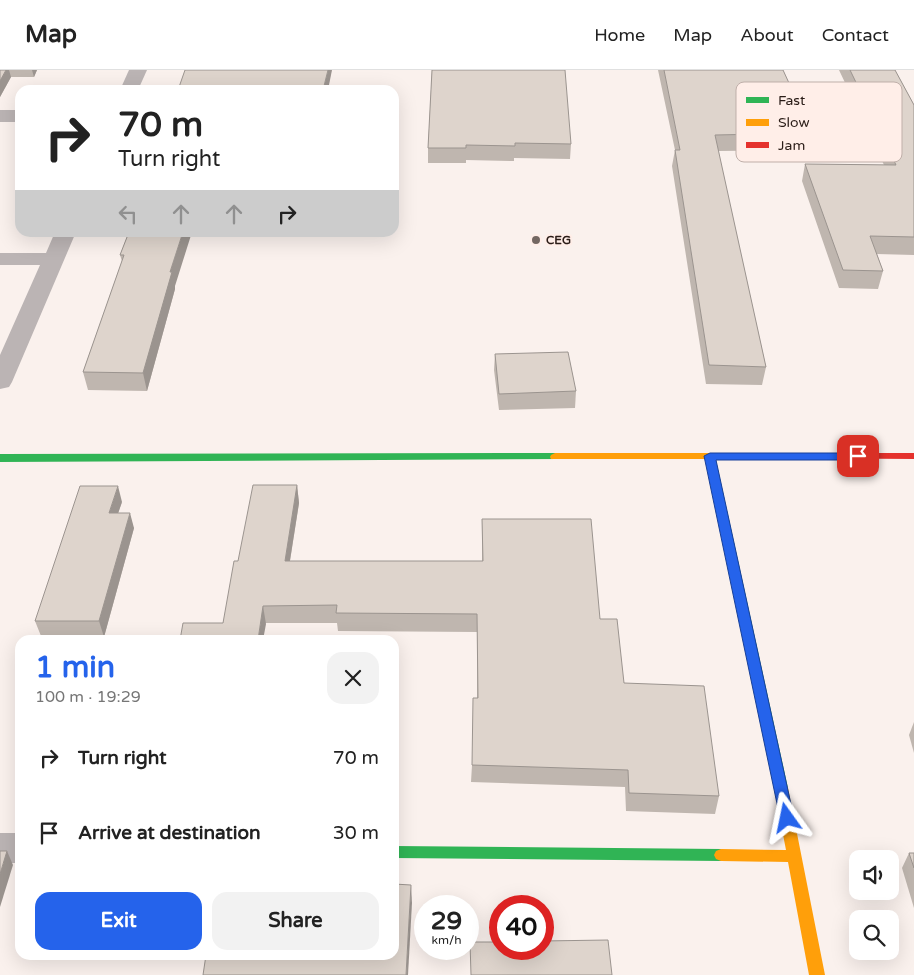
<!DOCTYPE html>
<meta charset="utf-8">
<style>
:root{--surface:#fff;--page:#f2f2f2;--text:#222;--muted:#767676;--line:#e0e0e0;--accent:#2563eb}
body{margin:0;font-family:"Varela Round",sans-serif;background:var(--page);color:var(--text);height:100vh;display:flex;flex-direction:column;font-size:19px;white-space:nowrap}
*{box-sizing:border-box;margin:0}
p{font-size:16px;color:var(--muted)}
.icon{flex:none;width:28px;height:28px;fill:none;stroke:currentColor;stroke-width:2;stroke-linecap:round;stroke-linejoin:round}
.map{position:relative;flex:1;overflow:hidden}
.drawer{position:absolute;left:15px;top:565px;width:384px;height:325px;display:flex;flex-direction:column;background:var(--surface);border-radius:15px;box-shadow:0 5px 20px #0002}
.drawer>*{flex:none}
.hud{position:absolute;left:15px;top:15px;width:384px;height:152px;border-radius:15px;box-shadow:0 5px 20px #0002;background:#fff;color:var(--text);overflow:hidden}
.controls{position:absolute;left:849px;top:780px;display:grid;gap:10px}
.controls a{display:grid;place-items:center;width:50px;height:50px;border-radius:10px;background:var(--surface);box-shadow:0 5px 20px #0002;font-size:25px}
.speed{position:absolute;left:414px;top:825px;display:flex;gap:10px;font-size:25px;font-weight:700;text-align:center}
.speed>*{display:grid;place-content:center;width:65px;height:65px;border-radius:50%;background:var(--surface);box-shadow:0 5px 20px #0002;line-height:1}
.speed small{font-size:12px;font-weight:400}
.speed .limit{border:8px solid #d22;background:#fff;color:#111}
.pin{position:absolute;display:grid;place-items:center;width:42px;height:42px;color:#fff;margin:-21px;border-radius:10px;box-shadow:0 2px 8px #0006}
.me{position:absolute;width:55px;margin:-28px;rotate:348deg;stroke-linejoin:round;filter:drop-shadow(0 0 4px #0008)}
.turn{display:flex;align-items:center;gap:18px;height:105px;padding:0 20px;font-size:22px}
.turn .icon{width:65px;height:65px;stroke-width:2.5}
.turn b{display:block;font-size:35px;line-height:42px}
.lanes{display:flex;align-items:center;height:48px;padding:0 20px;background:#0003;justify-content:center;gap:25px;direction:ltr}
.lanes .off{opacity:.35}
.round{display:grid;place-items:center;flex:none;width:52px;height:52px;border-radius:15px;background:var(--page)}
.headline{display:flex;align-items:center;justify-content:space-between;height:85px;padding:0 20px}
h1{font-size:30px;font-weight:700;line-height:38px;color:var(--accent)}
.cta{display:flex;gap:10px;margin-top:auto;padding:10px 20px}
.cta a{flex:1;height:58px;border-radius:15px;background:var(--accent);color:#fff;font-size:20px;font-weight:700;line-height:58px;text-align:center}
.cta a+a{background:var(--page);color:var(--text)}
ul{padding:0;list-style:none}
li{display:flex;align-items:center;gap:15px;height:75px;padding:0 20px}
li div{flex:1}
li b{display:block;font-size:19px}
li em{font-style:normal}
header{display:flex;align-items:center;gap:30px;box-sizing:border-box;height:70px;padding:0 25px;background:var(--surface);border-bottom:1px solid var(--line)}
header strong{font-size:24px}
nav{display:flex;gap:28px;margin-inline-start:auto;font-size:18px}
.map>svg:first-child{display:block}
</style>
<header>
<strong>Map</strong>
<nav><a>Home</a><a>Map</a><a>About</a><a>Contact</a></nav>
</header>
<div class="map">
<svg width="914" height="905" viewBox="0 0 914 905">
<rect width="100%" height="100%" fill="#faf1ed"/>
<g fill="none" stroke-linecap="round" stroke-linejoin="round">
<g fill="#bbb4b4" fill-rule="evenodd">
<path d="M129,0H147L138,20H120Z"/>
<rect x="0" y="40" width="20" height="12"/>
<path d="M55,162H76L12,312L9,317L0,319V285L40,195H0V183H46Z"/>
<rect x="0" y="763" width="20" height="30"/>
</g>
<g fill="#30b455" fill-rule="evenodd">
<path d="M555,383L559,385L560,387L559,389L0,392V384Z"/>
<path d="M710,383L715,386L788,718L786,722L781,724L776,722L774,718L705,386Z"/>
<path d="M394,776L721,779L726,781L728,785L726,789L721,791L394,788Z"/>
</g>
<g fill="#ff9f0a" fill-rule="evenodd">
<path d="M555,383H772L777,386L772,389H551L550,387L551,385Z"/>
<path d="M781,712L786,714L788,718L825,905H809L788,792L721,791L716,789L714,785L716,781L721,779L786,780L774,718L776,714Z"/>
</g>
<path fill="#e5322d" fill-rule="evenodd" d="M772,383H914V389L768,388L767,386L768,384Z"/>
</g>
<g fill="#bfb6af">
<path d="M0,0H37L34,7H11L0,27Z"/>
<path d="M432,0L571,74L570,89L514,88V91L466,90V93H428V78Z"/>
<path d="M658,0H783L812,63L808,80L718,81L766,297L762,315L706,314L672,96L675,80Z"/>
<path d="M839,0H895L914,35V185L877,184L883,201L878,219L839,218L802,111L805,94L884,95Z"/>
<path d="M129,162L175,216V219L147,321L88,320L83,302L122,191L120,185Z"/>
<path d="M495,284L576,321L575,338L499,340L494,300Z"/>
<path d="M297,415L299,433L290,491H482V449L600,549L624,613L719,726L715,744L626,741L625,717L471,712L472,695L477,628V562L338,561L337,553H223L238,491Z"/>
<path d="M122,432L118,443L134,458L104,567L41,566L35,551Z"/>
<path d="M914,652V683L909,665Z"/>
<path d="M909,783H914V838L902,798Z"/>
</g>
<g fill="#9b948f">
<path d="M6,0H9L11,7L0,27V11Z"/>
<path d="M32,0H37L34,7Z"/>
<path d="M328,0H332L328,20H323Z"/>
<path d="M183,162H192L175,216V219L147,321L143,303L170,202Z"/>
<path d="M297,415L299,433L287,509L285,491Z"/>
<path d="M118,416L122,432L113,458L109,443Z"/>
<path d="M130,443L134,458L104,567L99,551Z"/>
<path d="M263,536L266,554L263,570H258Z"/>
<path d="M7,781L13,795L0,837V804Z"/>
<path d="M411,815L412,833L408,905H406Z"/>
</g>
<g fill="#ded4cc" stroke="#9b948f">
<path d="M0,0H6L0,11Z"/>
<path d="M185,0H328L323,20H178Z"/>
<path d="M432,0H565L571,74L515,73V76L466,75V78H428Z"/>
<path d="M664,0H783L812,63L715,65L766,297L709,295L675,80H680Z"/>
<path d="M850,0H895L914,35V167L870,166L883,201L843,200L805,94L896,95Z"/>
<path d="M129,162H183L170,202H172L143,303L83,302L124,185H120Z"/>
<path d="M568,282L576,321L499,324L495,284Z"/>
<path d="M253,415H297L285,491H483L482,449H591L600,549H617L624,613L704,616L719,726L629,723L628,700L472,695L473,628H478L477,544L336,543L337,535L263,536L258,570H180L183,553H223L234,491H238Z"/>
<path d="M80,416H118L109,443H130L99,551H35Z"/>
<path d="M0,781H7L0,804Z"/>
<path d="M909,783H914V798Z"/>
<path d="M394,814L411,815L406,905H203L206,885H394Z"/>
<path d="M608,870L612,905H471L470,872H500V879H542V871Z"/>
</g>
<path fill="#2563eb" stroke="#184099" d="M710,383H858L864,386L858,390H716L794,748L792,752L787,754L782,752L780,748L704,386Z"/>
<circle fill="#736762" stroke="#ffeee8" stroke-width="2" cx="536" cy="170" r="5"/>
<g text-anchor="middle" dominant-baseline="central" stroke-width="4" stroke-linejoin="round" paint-order="stroke">
<g font-size="12" font-weight="bold" fill="#2a1c17" stroke="#ffeee8" text-anchor="start">
<text x="546" y="170">CEG</text>
</g>
</g>
<rect x="736" y="12" width="166" height="80" rx="8" fill="#ffeee8" stroke="#bfafa9" stroke-width="1"/>
<rect x="746" y="27" width="23" height="6" fill="#30b455"/>
<rect x="746" y="49" width="23" height="7" fill="#ff9f0a"/>
<rect x="746" y="72" width="23" height="6" fill="#e5322d"/>
<g font-size="14" fill="#2a1c17">
<text x="778" y="35">Fast</text>
<text x="778" y="57">Slow</text>
<text x="778" y="80">Jam</text>
</g>
</svg>
<div class="controls">
<a><svg class="icon" aria-label="sound" viewBox="0 0 24 24"><path d="M4 9h4l5-4v14l-5-4H4zM17 9q2 3 0 6"/></svg></a>
<a><svg class="icon" aria-label="search" viewBox="0 0 24 24"><circle cx="10" cy="10" r="6"/><path d="M15 15l6 6"/></svg></a>
</div>
<div class="speed"><div>29<small>km/h</small></div><div class="limit">40</div></div>
<div class="pin" style="left:858px;top:386px;background:#d93025"><svg class="icon" aria-label="arrive" viewBox="0 0 24 24"><path d="M6 21V4h12l-3 4 3 4H6"/></svg></div>
<svg class="me" style="left:787px;top:748px" viewBox="-20 -20 40 40"><path d="M0-17L14 15 0 8-14 15z" fill="#2563eb" stroke="#fff" stroke-width="4"/></svg>
<div class="hud">
<div class="turn"><svg class="icon" aria-label="right" viewBox="0 0 24 24"><path d="M7 20v-9h11M14 6l5 5-5 5"/></svg><div><b>70 m</b>Turn right</div></div>
<div class="lanes"><svg class="icon off" aria-label="left" viewBox="0 0 24 24"><path d="M17 20v-9H6M10 6l-5 5 5 5"/></svg><svg class="icon off" aria-label="ahead" viewBox="0 0 24 24"><path d="M12 20V5M6 11l6-6 6 6"/></svg><svg class="icon off" aria-label="ahead" viewBox="0 0 24 24"><path d="M12 20V5M6 11l6-6 6 6"/></svg><svg class="icon" aria-label="right" viewBox="0 0 24 24"><path d="M7 20v-9h11M14 6l5 5-5 5"/></svg></div>
</div>
<section class="drawer">
<div class="headline"><div><h1>1 min</h1><p>100 m · 19:29</p></div><a class="round"><svg class="icon" aria-label="close" viewBox="0 0 24 24"><path d="M6 6l12 12M18 6L6 18"/></svg></a></div>
<ul>
<li><svg class="icon" aria-label="right" viewBox="0 0 24 24"><path d="M7 20v-9h11M14 6l5 5-5 5"/></svg><div><b>Turn right</b></div><em>70 m</em></li>
<li><svg class="icon" aria-label="arrive" viewBox="0 0 24 24"><path d="M6 21V4h12l-3 4 3 4H6"/></svg><div><b>Arrive at destination</b></div><em>30 m</em></li>
</ul>
<div class="cta"><a>Exit</a><a>Share</a></div>
</section>
</div>
